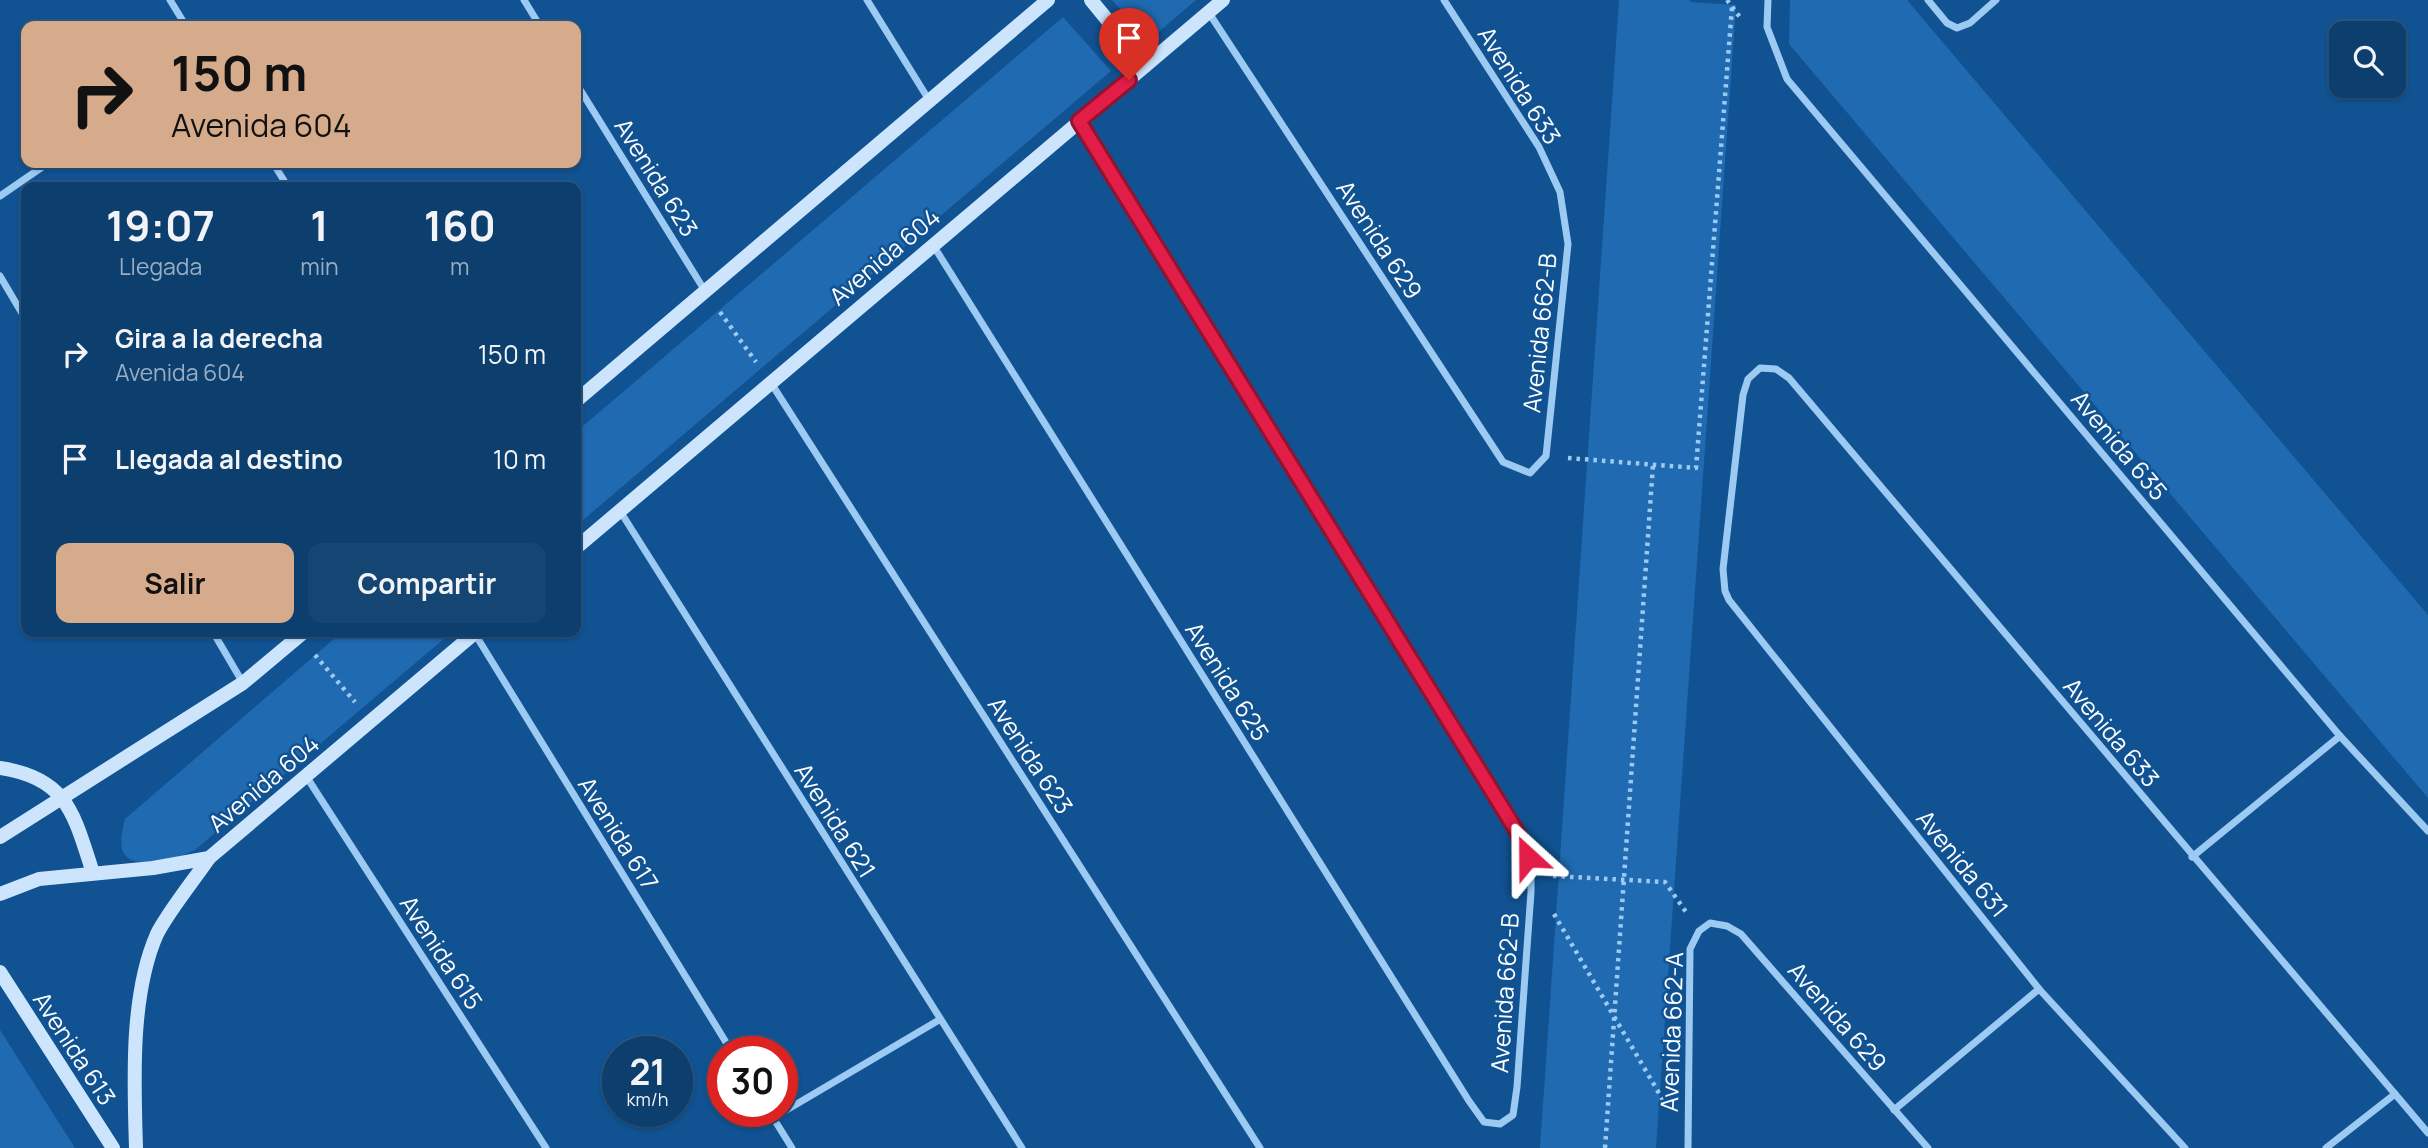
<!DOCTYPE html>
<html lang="es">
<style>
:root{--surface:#0c3e6e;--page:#154573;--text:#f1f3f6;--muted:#9aaec2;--line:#2c5781;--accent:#d6ab8b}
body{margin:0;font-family:Manrope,sans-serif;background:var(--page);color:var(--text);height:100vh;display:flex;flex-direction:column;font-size:26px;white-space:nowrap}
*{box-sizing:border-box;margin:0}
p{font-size:23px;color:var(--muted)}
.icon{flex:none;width:38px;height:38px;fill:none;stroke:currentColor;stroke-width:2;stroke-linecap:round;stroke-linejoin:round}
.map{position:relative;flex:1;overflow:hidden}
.drawer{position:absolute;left:21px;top:182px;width:560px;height:455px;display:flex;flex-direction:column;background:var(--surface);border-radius:14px;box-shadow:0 2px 5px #0004,0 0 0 2px var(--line)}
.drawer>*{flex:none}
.top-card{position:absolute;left:21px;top:21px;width:560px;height:147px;border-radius:14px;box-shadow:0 2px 5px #0004,0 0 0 2px var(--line);background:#d6ab8b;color:#111;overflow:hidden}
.buttons{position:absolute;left:2329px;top:21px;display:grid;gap:14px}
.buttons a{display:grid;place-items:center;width:77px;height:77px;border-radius:14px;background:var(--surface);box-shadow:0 2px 5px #0004,0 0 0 2px var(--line);font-size:35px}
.speed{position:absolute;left:602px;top:1036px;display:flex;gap:14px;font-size:35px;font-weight:700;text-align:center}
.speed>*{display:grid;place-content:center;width:91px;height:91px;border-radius:50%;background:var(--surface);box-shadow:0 2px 5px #0004,0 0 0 2px var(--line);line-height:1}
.speed small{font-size:18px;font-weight:400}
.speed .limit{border:10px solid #d22;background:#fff;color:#111}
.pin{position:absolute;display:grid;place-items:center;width:60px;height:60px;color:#fff;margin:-72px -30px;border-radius:50% 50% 50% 0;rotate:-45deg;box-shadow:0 0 7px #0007}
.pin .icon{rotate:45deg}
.me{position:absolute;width:77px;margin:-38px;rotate:336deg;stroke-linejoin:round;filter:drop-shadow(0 0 5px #0008)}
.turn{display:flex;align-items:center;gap:24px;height:147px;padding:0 35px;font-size:32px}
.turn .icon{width:91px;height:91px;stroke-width:2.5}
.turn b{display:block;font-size:49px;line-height:60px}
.eta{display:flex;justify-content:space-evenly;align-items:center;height:119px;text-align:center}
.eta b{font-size:42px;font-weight:700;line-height:49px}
.primary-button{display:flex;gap:14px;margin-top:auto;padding:14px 35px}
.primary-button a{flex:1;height:80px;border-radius:14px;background:var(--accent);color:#111;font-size:28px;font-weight:700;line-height:80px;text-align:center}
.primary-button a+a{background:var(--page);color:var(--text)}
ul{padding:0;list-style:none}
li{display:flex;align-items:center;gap:21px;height:105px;padding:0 35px}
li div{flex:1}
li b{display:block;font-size:26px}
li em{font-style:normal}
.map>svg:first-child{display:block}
</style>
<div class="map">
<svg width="2428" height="1148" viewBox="0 0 2428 1148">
<rect width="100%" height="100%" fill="#105292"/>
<g fill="#1f6ab0">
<path d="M1112,0H1196L1148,41Z"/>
<path d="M1619,0H1689L1691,2L1736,5L1656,1148H1540Z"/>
<path d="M1790,0H1907L2428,615V798L1789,44Z"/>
<path d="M1063,17L1111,71L576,526V432Z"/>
<path d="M342,632H452L195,850C180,857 168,860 152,862C118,865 118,846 125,819Z"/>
<path d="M0,1030L75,1148H0Z"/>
</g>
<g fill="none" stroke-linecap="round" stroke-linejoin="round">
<g stroke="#9dcaf3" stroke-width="4.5" stroke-dasharray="3.5 5" stroke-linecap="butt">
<path d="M1727,0L1742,20"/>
<path d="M720,312L756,362"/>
<path d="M1568,458L1696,468L1732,7"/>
<path d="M315,655L355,702"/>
<path d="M1553,876L1665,882L1686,912"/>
<path d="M1554,914L1663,1100"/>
<path d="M1605,1148L1653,465"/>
</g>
<g stroke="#9dcaf3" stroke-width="7">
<path d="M170,0L186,26"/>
<path d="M524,0L540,26"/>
<path d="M867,0L929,100"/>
<path d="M1768,0L1767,27L1787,79L2340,736L2428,831"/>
<path d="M1928,0L1947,23L1957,28L1970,23L1996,0"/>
<path d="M1209,13L1503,462L1530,473L1546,456L1568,244L1560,192L1539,147L1444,0"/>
<path d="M576,83L705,291"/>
<path d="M273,163L288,187"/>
<path d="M0,196L48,163"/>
<path d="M933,245L1469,1101L1484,1122L1500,1124L1513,1115L1517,1087L1531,892V874L1523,842L1079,121"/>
<path d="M0,276L26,320"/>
<path d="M771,383L1260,1148"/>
<path d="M620,511L1022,1148"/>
<path d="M213,632L243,683"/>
<path d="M475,634L732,1052"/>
<path d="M306,776L546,1148"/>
<path d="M2192,857L2340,736"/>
<path d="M1894,1110L2039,989"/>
<path d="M769,1111L792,1148"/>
<path d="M773,1118L939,1020"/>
<path d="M1688,1148L1690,949L1699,931L1710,923L1727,926L1741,934L1928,1148"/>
<path d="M2185,1148L2039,989L1729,600L1725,591L1723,569L1743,395L1748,379L1760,368L1776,369L1789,378L2428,1133"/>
<path d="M2326,1148L2395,1094"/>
</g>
<g stroke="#cce5fd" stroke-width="14">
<path d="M1091,0L1145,66"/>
<path d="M576,401L1048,0"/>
<path d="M576,548L1223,0"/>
<path d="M0,768C68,778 74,815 93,873"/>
<path d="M0,837L243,683L304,632"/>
<path d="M0,894L39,879L153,868L209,858L476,632"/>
<path d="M0,972L113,1148"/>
<path d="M136,1148C134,1082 130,995 157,934C168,912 194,880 209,858"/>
</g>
</g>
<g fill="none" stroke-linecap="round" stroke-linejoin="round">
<defs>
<path id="route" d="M1129,80L1079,121L1516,830L1528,857"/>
</defs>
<use href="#route" stroke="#92132f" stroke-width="18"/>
<use href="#route" stroke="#e11d48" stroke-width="12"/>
</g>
<g text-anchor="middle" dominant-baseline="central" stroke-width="5" stroke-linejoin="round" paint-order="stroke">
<g font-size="24" fill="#fff" stroke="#105292">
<text transform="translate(1520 85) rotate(58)">Avenida 633</text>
<text transform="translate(657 177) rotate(58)">Avenida 623</text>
<text transform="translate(1380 239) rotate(57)">Avenida 629</text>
<text transform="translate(884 256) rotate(-40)">Avenida 604</text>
<text transform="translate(1539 333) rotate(-84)">Avenida 662-B</text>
<text transform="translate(2120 445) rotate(50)">Avenida 635</text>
<text transform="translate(1228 681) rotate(58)">Avenida 625</text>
<text transform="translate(2112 732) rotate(50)">Avenida 633</text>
<text transform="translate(1031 755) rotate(57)">Avenida 623</text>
<text transform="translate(263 783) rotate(-40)">Avenida 604</text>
<text transform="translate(836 820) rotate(58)">Avenida 621</text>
<text transform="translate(619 833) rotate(58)">Avenida 617</text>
<text transform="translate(1963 863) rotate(51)">Avenida 631</text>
<text transform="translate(442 952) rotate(57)">Avenida 615</text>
<text transform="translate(1504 993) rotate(-86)">Avenida 662-B</text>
<text transform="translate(1838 1016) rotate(49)">Avenida 629</text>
<text transform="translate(1671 1032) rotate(-88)">Avenida 662-A</text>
<text transform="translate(75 1048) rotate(57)">Avenida 613</text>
</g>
</g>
</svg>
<div class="buttons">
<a><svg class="icon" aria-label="search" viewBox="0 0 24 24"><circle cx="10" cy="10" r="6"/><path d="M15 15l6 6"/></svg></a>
</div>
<div class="speed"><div>21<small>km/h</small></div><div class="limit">30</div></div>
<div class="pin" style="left:1129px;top:80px;background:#d93025"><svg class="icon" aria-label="arrive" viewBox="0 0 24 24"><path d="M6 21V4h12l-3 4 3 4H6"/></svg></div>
<svg class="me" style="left:1528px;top:857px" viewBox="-20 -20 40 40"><path d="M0-17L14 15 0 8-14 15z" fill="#e11d48" stroke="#fff" stroke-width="4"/></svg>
<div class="top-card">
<div class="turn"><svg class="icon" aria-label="right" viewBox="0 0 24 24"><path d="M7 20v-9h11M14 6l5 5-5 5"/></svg><div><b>150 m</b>Avenida 604</div></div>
</div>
<section class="drawer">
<div class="eta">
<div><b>19:07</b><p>Llegada</p></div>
<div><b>1</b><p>min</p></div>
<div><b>160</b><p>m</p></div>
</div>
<ul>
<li><svg class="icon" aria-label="right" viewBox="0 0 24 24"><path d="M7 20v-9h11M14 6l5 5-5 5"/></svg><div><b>Gira a la derecha</b><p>Avenida 604</p></div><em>150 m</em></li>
<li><svg class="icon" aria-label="arrive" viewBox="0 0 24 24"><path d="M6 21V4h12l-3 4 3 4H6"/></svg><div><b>Llegada al destino</b></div><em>10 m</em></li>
</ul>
<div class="primary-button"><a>Salir</a><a>Compartir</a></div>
</section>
</div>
